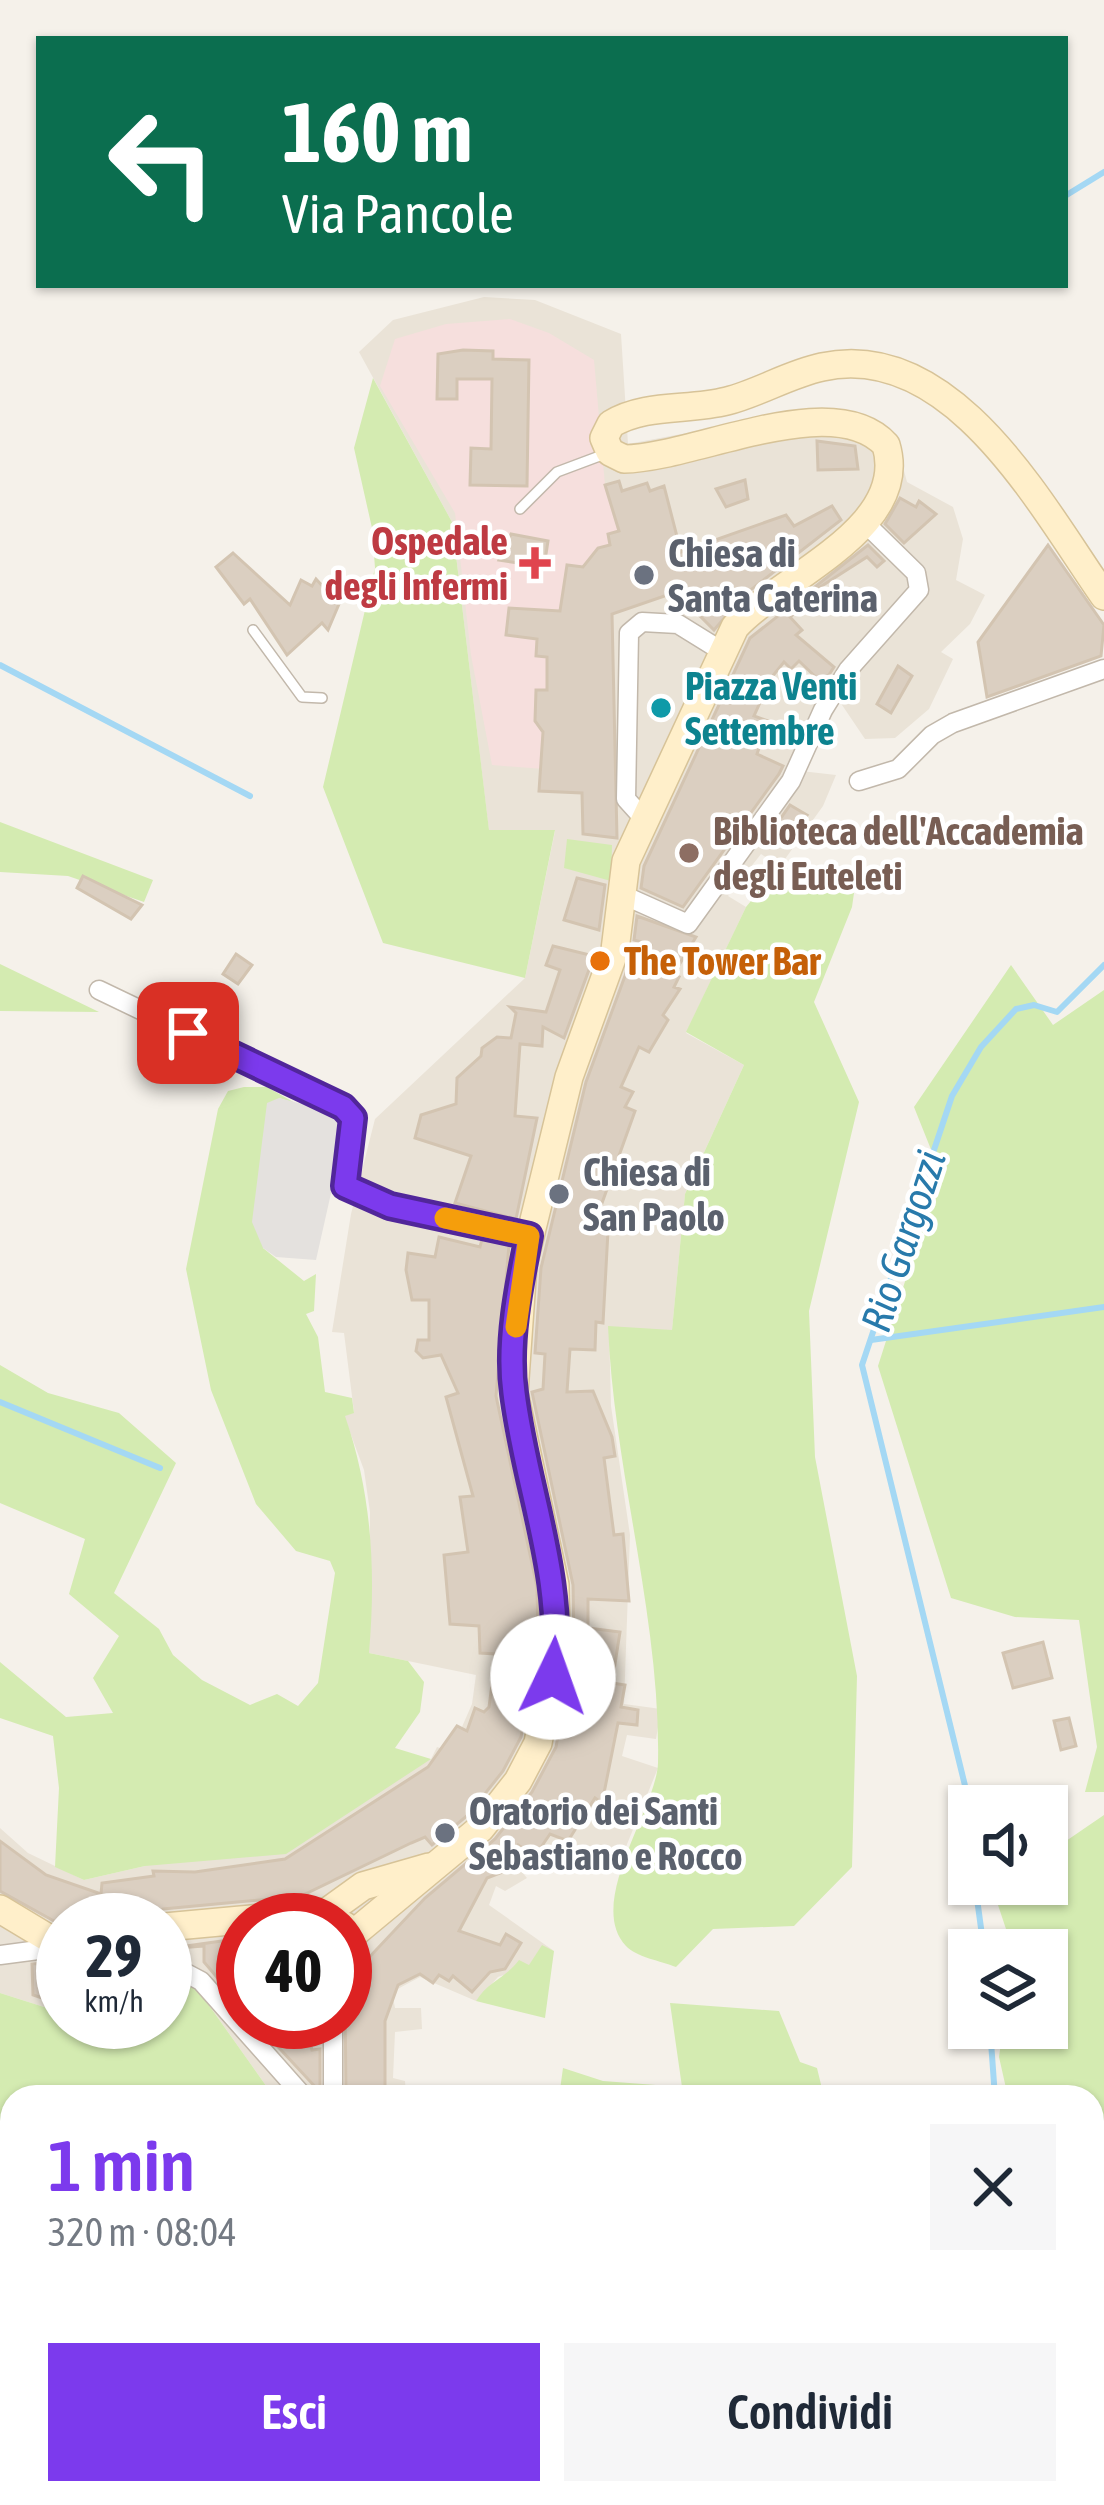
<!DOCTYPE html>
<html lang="it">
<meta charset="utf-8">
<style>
:root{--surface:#fff;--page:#f6f6f7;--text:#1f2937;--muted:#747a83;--accent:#7c3aed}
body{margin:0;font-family:"Asap Condensed",sans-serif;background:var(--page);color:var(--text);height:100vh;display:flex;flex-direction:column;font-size:45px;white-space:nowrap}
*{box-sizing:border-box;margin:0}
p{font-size:39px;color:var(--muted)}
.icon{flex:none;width:66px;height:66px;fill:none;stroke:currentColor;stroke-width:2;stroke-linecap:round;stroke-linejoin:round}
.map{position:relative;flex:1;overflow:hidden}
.side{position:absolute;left:0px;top:2085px;width:1104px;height:420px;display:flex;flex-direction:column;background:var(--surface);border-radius:36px 36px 0 0;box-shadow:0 3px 9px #0004}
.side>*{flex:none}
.top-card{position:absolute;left:36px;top:36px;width:1032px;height:252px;border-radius:0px;box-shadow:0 3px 9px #0004;background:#0b6e4f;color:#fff;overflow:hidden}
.tools{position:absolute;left:948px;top:1785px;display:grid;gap:24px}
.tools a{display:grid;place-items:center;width:120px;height:120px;border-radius:0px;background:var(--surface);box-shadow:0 3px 9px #0004;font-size:60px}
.speed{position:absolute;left:36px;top:1893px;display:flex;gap:24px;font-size:60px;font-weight:700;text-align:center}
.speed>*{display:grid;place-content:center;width:156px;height:156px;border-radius:50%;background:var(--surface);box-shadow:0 3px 9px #0004;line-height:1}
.speed small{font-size:30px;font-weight:400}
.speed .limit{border:18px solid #d22;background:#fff;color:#111}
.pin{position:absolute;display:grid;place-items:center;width:102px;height:102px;color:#fff;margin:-51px;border-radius:24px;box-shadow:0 6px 18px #0006}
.me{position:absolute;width:132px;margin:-66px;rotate:3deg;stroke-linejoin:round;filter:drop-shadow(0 0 9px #0008)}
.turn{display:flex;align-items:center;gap:42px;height:252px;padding:0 48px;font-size:54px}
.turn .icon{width:156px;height:156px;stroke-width:2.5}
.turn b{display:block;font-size:84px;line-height:102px}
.round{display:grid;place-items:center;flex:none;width:126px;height:126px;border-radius:0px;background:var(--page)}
.overview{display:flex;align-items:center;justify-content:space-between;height:204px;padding:0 48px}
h1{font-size:72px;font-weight:600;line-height:90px;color:var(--accent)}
.primary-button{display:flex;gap:24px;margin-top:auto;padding:24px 48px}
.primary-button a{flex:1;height:138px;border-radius:0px;background:var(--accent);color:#fff;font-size:48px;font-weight:600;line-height:138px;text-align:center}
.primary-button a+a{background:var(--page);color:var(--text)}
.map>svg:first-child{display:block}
</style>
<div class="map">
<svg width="1104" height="2505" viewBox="0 0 1104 2505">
<rect width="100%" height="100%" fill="#f5f1ea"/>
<g fill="#eae3d7" fill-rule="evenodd">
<path d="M484,297L535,300L621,334L628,444L814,409L859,414L883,427L897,445L907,482L953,507L963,539L956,580L985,595L970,624L941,652L953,659L929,709L895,738L865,739L840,702L801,771L836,775L823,806L780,866L761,854L728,896L746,907L686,1033L744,1065L685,1194L672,1331L609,1327L611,1406L630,1535L624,1704L661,1709L656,1739L627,1735L622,1756L658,1768L621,1859L568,1845L545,1867L536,1864L522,1872L527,1878L505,1891L496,1886L489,1905L554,1951L542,1946L529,1966L498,1977L476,2001L420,1977L392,1992L395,2008H421L422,2029L395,2032L393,2078L405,2081L406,2095L434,2091V2097H274L196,1987L165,1971V1920H63V2013L0,1993V1828L28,1853L84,1880L145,1866L431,1759L437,1747L451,1752L472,1704L476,1675L369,1653L370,1512L364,1470L344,1416L354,1412L344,1333L332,1332L351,1214L375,1119L525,978L555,831H489L452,522L359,352L393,320ZM243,1920H345V2022H243Z"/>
<path d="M265,2493H462L463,2505H266Z"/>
</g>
<path fill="#f6dfdd" d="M510,319L549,333L594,360L605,485L623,541L614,583L622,611L612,615L544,769L492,765L471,655L455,513L380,386L395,339L446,324Z"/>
<g fill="#d4ebb1">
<path d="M373,378L452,522L489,830H555L525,978L383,943L323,787L375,568L372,528L354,448Z"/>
<path d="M0,822L153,880L144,902L68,876L0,872Z"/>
<path d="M567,839L612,845L611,881L564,868Z"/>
<path d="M858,865L852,907L814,1002L859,1102L809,1311L815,1457L857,1676L852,1867L794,1926L713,1929L676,1967C661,1961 636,1957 626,1946C585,1903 657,1807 658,1763C661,1618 614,1473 608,1326L672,1330L685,1194L744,1065L686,1032L746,907L780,866L822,881Z"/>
<path d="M0,964L99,1012L0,1011Z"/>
<path d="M1011,965L1053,1025L1104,990V1792H1085L1097,1747L1079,1620L1015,1617L951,1598L878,1366L940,1172L914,1107Z"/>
<path d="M244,1087H267L295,1103L279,1098L263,1248L304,1281L316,1274L314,1311L306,1314L318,1337L325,1392L352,1398L354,1413L345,1416C372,1494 376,1571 369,1653L408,1661L424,1682L420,1712L395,1748L431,1759L286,1854L145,1866L84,1880L55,1867L59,1788L53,1736L0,1718V1662L66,1717L113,1713L93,1678L119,1636L69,1594L85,1539L0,1503V1365L48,1393L119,1413L176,1463L114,1593L159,1629L173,1655L202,1680L250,1705L277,1694L298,1706L318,1683L335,1573L330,1561L296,1551L256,1504L211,1390L186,1269L218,1109L228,1091Z"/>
<path d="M1104,1815V2505H1103L1092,2463V2097H1008L999,2057L1003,2028H1047V1950H1013L991,1884H1047V1854Z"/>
<path d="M542,1945L554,1951L545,2018L476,2001C488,1981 506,1978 519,1960L529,1965Z"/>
<path d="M165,1971L196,1987L274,2097H12V2493H95L97,2505H0V1993L63,2013V2022H165Z"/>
<path d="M670,2003L779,2011L800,2062L817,2068L824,2097H559L563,2068L603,2081L682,2087Z"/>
<path d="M168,2493H265L266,2505H171Z"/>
<path d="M462,2493H772L774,2505H463Z"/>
<path d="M958,2493H1065L1068,2505H961Z"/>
</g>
<path fill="#e4e1de" d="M279,1098L341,1114L345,1131L316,1260L276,1257L263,1248L252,1222L267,1103Z"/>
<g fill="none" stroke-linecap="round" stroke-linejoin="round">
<g stroke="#a4d8f4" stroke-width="6">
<path d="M1065,196L1104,172"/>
<path d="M0,665L250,796"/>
<path d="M871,1340L1104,1307"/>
<path d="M0,1402L160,1468"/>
<path d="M970,1806L862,1365L952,1096L981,1047L1016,1009L1034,1005L1057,1012L1104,965"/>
<path d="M975,1884L984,1950"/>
<path d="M990,2028L995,2097"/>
<path d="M1084,2493L1087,2505"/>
</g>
</g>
<g fill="#dbcfc1" stroke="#d3c4b1" stroke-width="3">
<path d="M463,350L493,351V359L529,360L527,486L470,485L471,448L491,449L492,379H457V399H437L438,354Z"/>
<path d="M817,441L855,446L858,469L818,470Z"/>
<path d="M745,480L748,499L726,507L716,489Z"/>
<path d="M619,481L622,491L647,483L650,491L664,486L681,552L786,515L794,526L832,506L841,520L744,595L714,630L676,592L612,614L617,838L583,834L582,793L539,791L543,732L535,721L536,690H547V657L536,656L537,639L506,635L509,608L560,611L567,565L583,567L598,548L610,545L608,534L619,531L605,485Z"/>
<path d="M900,498L916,507L919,501L936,514L904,543L885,524Z"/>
<path d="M511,534L548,541L544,567L499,560Z"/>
<path d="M868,545L884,561L877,567L867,557L792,605L797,611L790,617L802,630L796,635L834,667L823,684L799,661L791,669L784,662L771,678L754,716L768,721L757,754L783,766L779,774L683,907L641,888L644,866L750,638Z"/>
<path d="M1048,545L1104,625L1101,656L987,697L978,642Z"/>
<path d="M233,553L290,605L301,580L312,586L316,579L339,604L328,630L322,623L287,655L250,599L244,604L216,567Z"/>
<path d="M898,666L912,676L891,713L877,704Z"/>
<path d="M790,805L807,815L779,845L767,838Z"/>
<path d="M83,876L142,905L131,919L77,888Z"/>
<path d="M577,878L605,885L599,930L564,920Z"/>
<path d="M637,916L696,937L673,975L679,977L674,987L680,989L663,1015L668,1020L649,1052L639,1047L621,1087L633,1092L625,1107L635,1111L592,1231H608L603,1323L596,1322L595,1350L570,1349L567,1392L593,1391L612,1437L615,1456L604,1458L614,1535L623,1534L629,1601L588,1599V1628L620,1632L612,1683L625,1685L621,1707L638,1710L637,1725L618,1723L602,1803L595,1798L568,1841L550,1834L535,1856L518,1845L495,1869L500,1873L487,1878L459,1931L500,1945L506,1934L521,1943L505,1969L490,1972L472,1992L453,1976L449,1981L439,1975L433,1983L420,1974L398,1985L385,2021V2097H346L345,1997L360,1967L425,1898L495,1839L532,1792L556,1747L574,1648L573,1585L532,1392L543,1389L545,1354L535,1353L541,1268L586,1082L629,965L644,970L651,945L634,940Z"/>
<path d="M553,946L594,956L564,1038L543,1027L542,1046L520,1044L515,1116L537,1118L516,1219L455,1203L471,1156L415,1138L421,1115L456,1104L457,1078L481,1056L482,1048L497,1037L511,1038L516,1013L510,1007L546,1012L560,970L546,965Z"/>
<path d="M236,954L252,965L238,984L223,974Z"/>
<path d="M439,1237L480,1247L482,1239L509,1245L496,1396L537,1587L538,1644L521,1737L503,1771L468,1815L432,1845L425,1837L411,1843L301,1896L163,1909L149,1920H63V1926L0,1891V1841L46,1875L101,1894L102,1883L154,1876L153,1871L195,1872L285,1859L428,1767L457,1726L467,1731L475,1708L484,1712L489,1707L496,1654L480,1653L479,1626L450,1624L444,1555L468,1552L460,1497L473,1496L446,1397L458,1393L441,1355L423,1358L416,1351L418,1340H429V1300H412L406,1270L408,1253L435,1257Z"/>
<path d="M1043,1642L1052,1678L1013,1688L1003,1653Z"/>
<path d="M1069,1718L1076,1746L1061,1750L1054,1721Z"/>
<path d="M243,1938V2008L204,1962V1946L165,1949Z"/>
<path d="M53,1962L63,1965V1985H50L45,1999L33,1995L32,1964Z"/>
<path d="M255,2022H304L312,2050L320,2049V2092Z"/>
</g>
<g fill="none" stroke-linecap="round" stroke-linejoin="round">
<defs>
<g id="lane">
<path d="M520,509L557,472L605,454"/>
<path d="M253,630L302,697L322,698"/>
</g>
<g id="street">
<path d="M859,781L898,769L932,735L953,723L1104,669"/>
<path d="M644,819L626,799L629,633L642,622L678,624L720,650"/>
<path d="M623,895L688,924L791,781L823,710L848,670L919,590L916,573L866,524"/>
<path d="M99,990L343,1107L353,1118L345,1186L364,1198L529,1236"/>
<path d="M0,1955L61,1947"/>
<path d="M165,1962L201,1981L304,2097"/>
<path d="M333,2022V2097"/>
<path d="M445,2493L446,2505"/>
<path d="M311,2505L313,2493"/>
</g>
<g id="secondary">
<path d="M0,1909L63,1947"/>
<path d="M327,1912L363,1886L429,1867"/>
<path d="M345,1926L352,1935L481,1828L518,1781L538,1743L556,1645L555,1585L514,1393L523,1265L569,1077L615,950L626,861L735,627C782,576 911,528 886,445C833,387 695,458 624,459L610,452L604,438L611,424C646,403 688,411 727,401C759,393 789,374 822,367C953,338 1043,509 1104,596"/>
<path d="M165,1927L327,1912"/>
</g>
</defs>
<use href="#lane" stroke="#c2b8ab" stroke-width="12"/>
<use href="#street" stroke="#c2b8ab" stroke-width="21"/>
<use href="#secondary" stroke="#d7c398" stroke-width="30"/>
<use href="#lane" stroke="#fff" stroke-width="9"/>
<use href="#street" stroke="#fff" stroke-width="18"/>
<use href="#secondary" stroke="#ffefca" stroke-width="27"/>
</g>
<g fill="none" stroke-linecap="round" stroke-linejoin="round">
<defs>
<path id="route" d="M188,1033L343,1107L353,1118L345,1186L390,1206L529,1236C519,1285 507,1343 514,1393C526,1490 565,1577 553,1677"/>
</defs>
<use href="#route" stroke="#51269a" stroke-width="30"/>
<use href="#route" stroke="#7c3aed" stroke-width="21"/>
<path stroke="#f59e0b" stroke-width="21" d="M445,1218L529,1236L516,1327"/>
</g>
<path fill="#e0444e" stroke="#fff" stroke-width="4.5" d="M529 545h12v12h12v12h-12v12h-12v-12h-12v-12h12z"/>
<g fill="#6b7280" stroke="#fff" stroke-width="4.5">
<circle cx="644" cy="575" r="12"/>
<circle cx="559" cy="1194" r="12"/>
<circle cx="445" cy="1833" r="12"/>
</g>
<circle fill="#0f9aa8" stroke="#fff" stroke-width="4.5" cx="661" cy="708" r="12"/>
<circle fill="#8d6e63" stroke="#fff" stroke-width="4.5" cx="689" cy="853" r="12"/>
<circle fill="#e8710a" stroke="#fff" stroke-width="4.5" cx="600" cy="961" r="12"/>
<g text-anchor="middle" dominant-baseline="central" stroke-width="9" stroke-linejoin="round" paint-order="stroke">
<g font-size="39" font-weight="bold" fill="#be3a42" stroke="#fff" text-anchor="end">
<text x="508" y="541">Ospedale<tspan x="508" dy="45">degli Infermi</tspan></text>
</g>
<g font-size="39" font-weight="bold" fill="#5b616d" stroke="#fff" text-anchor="start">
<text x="668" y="553">Chiesa di<tspan x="668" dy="45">Santa Caterina</tspan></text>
<text x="583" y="1172">Chiesa di<tspan x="583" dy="45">San Paolo</tspan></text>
<text x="469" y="1811">Oratorio dei Santi<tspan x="469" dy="45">Sebastiano e Rocco</tspan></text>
</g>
<g font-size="39" font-weight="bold" fill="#0d838f" stroke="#fff" text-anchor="start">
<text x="685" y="686">Piazza Venti<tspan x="685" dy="45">Settembre</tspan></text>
</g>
<g font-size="39" font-weight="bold" fill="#785e54" stroke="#fff" text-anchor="start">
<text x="713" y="831">Biblioteca dell'Accademia<tspan x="713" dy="45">degli Euteleti</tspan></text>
</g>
<g font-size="39" font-weight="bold" fill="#c56008" stroke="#fff" text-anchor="start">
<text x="624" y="961">The Tower Bar</text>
</g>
<g font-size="42" font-style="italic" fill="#287aab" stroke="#fff">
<text transform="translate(903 1241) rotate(-72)">Rio Gargozzi</text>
</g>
</g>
</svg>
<div class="tools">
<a><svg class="icon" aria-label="sound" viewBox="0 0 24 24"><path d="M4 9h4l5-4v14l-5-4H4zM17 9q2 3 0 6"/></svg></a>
<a><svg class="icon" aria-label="layers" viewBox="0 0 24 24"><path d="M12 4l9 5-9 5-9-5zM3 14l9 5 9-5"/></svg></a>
</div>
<div class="speed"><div>29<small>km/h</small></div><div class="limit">40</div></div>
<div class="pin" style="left:188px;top:1033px;background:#d93025"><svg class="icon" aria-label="arrive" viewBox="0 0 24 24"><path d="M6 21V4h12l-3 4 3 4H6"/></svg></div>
<svg class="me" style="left:553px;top:1677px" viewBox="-20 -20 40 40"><circle r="19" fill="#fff"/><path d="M0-13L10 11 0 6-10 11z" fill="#7c3aed"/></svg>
<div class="top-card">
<div class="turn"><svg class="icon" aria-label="left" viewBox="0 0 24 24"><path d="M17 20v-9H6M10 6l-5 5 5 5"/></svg><div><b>160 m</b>Via Pancole</div></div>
</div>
<section class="side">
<div class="overview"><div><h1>1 min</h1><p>320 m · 08:04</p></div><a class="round"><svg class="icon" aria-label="close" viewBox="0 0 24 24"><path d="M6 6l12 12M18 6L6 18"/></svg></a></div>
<div class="primary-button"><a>Esci</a><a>Condividi</a></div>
</section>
</div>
